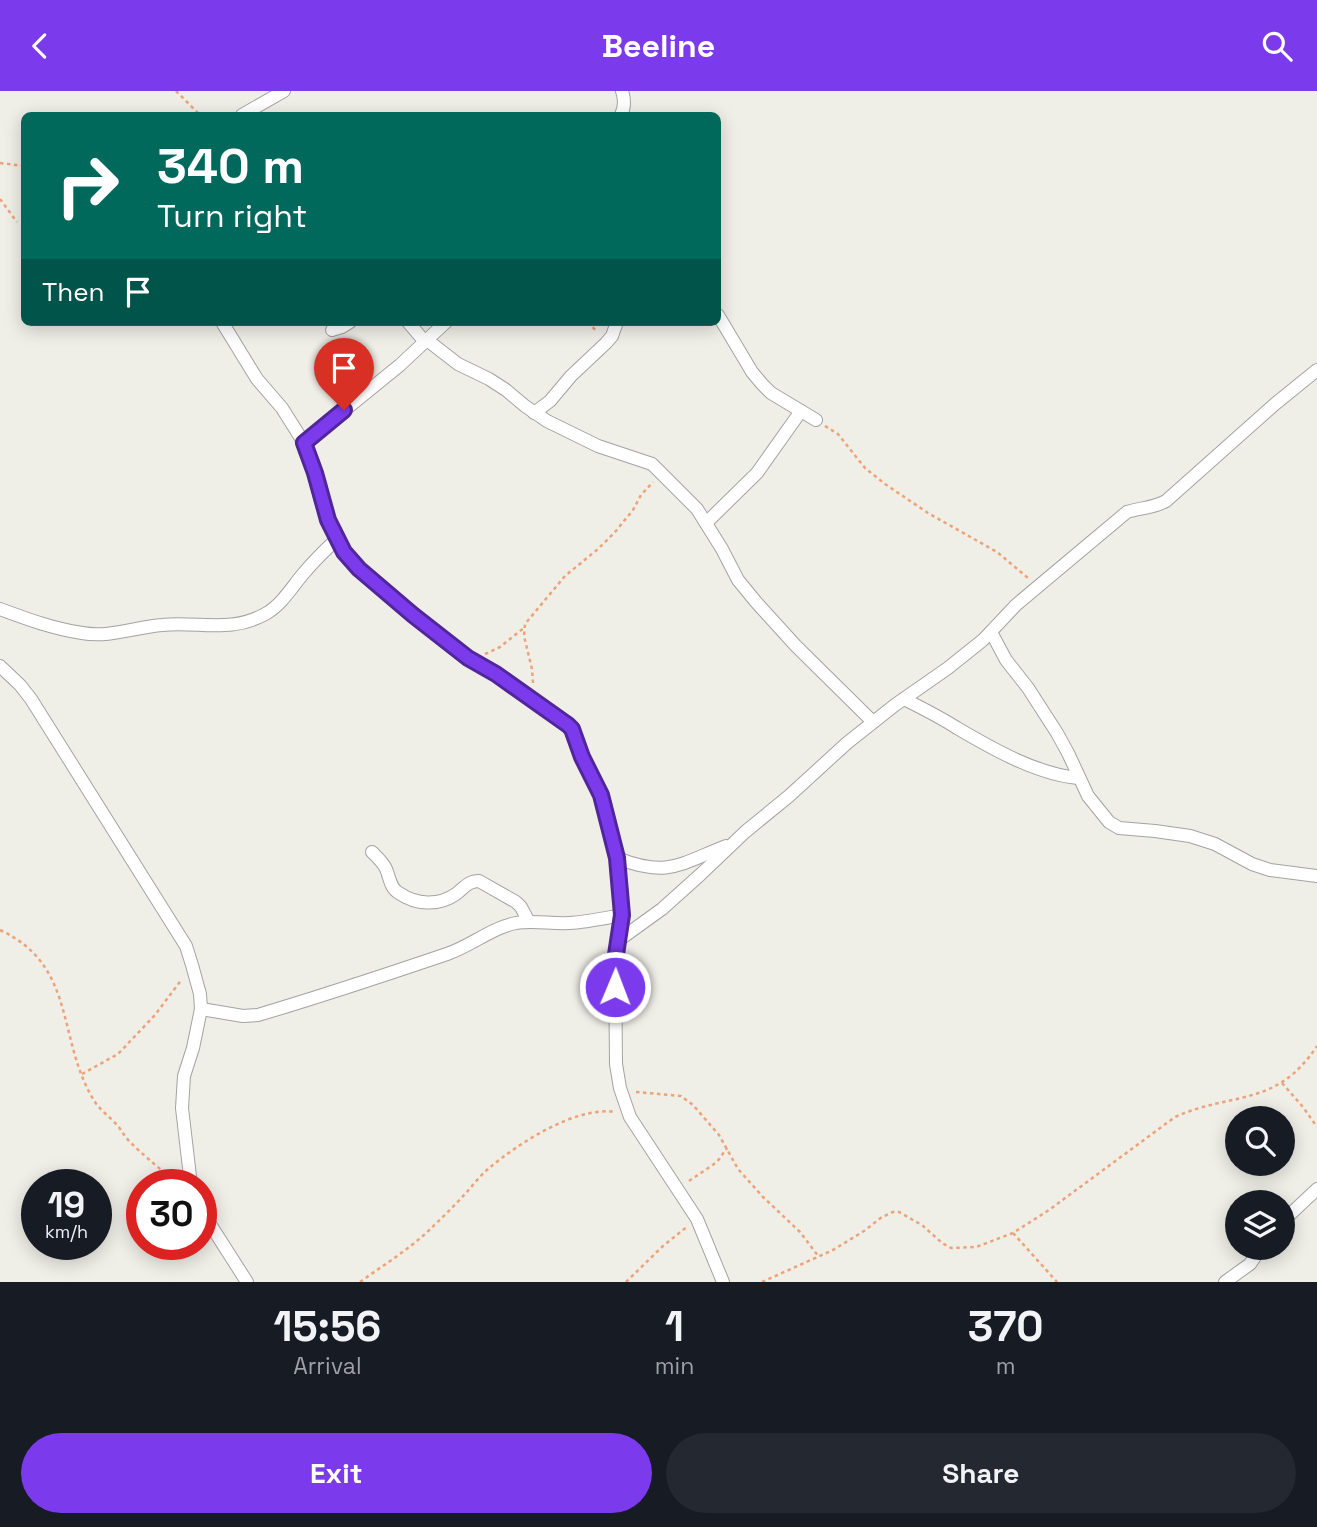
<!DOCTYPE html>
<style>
:root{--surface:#171b24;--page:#242831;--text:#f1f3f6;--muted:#9ea1a6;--accent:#7c3aed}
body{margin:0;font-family:"Space Grotesk",sans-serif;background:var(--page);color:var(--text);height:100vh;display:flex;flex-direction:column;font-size:26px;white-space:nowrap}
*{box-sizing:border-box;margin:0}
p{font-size:23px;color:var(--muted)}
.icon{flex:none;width:38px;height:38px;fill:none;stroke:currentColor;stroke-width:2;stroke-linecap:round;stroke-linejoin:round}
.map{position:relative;height:1191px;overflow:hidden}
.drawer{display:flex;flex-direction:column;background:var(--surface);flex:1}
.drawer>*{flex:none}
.hud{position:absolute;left:21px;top:21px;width:700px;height:214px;border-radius:10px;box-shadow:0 4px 18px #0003;background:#00695c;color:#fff;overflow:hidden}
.tools{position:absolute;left:1225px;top:1015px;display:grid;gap:14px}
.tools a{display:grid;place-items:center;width:70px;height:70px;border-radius:50%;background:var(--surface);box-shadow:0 4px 18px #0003;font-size:35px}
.speed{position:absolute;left:21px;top:1078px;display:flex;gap:14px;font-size:35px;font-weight:700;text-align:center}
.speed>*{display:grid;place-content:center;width:91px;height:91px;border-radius:50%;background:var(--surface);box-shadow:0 4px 18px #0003;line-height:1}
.speed small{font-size:18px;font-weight:400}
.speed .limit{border:10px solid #d22;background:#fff;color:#111}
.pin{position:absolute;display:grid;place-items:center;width:60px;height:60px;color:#fff;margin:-72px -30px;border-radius:50% 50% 50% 0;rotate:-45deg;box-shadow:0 0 7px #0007}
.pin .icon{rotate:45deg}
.me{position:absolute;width:77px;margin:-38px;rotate:1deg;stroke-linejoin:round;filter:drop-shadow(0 0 5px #0008)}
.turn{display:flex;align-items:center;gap:24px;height:147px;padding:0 21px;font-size:32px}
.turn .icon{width:91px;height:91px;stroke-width:2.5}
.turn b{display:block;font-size:49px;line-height:60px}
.then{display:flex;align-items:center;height:66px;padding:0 21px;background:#0003;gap:14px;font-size:26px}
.eta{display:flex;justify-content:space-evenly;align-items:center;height:119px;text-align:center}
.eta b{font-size:42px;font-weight:700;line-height:49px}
.primary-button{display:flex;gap:14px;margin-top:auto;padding:14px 21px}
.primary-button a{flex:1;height:80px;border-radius:42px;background:var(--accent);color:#fff;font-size:28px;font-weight:700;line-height:80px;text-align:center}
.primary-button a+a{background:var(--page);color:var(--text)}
header{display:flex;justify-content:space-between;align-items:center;height:91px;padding:0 21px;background:var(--accent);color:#fff;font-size:32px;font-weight:700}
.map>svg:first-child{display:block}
</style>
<header><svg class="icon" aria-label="back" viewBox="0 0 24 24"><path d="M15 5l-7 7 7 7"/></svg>Beeline<svg class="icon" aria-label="search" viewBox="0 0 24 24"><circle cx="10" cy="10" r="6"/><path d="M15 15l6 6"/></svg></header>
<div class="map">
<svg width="1317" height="1191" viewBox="0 0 1317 1191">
<rect width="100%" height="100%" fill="#efeee7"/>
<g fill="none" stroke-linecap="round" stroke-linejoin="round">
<defs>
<g id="street">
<path d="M242,24L284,0"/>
<path d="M621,24C625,16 625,9 622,0"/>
<path d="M718,224L752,281L762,293L771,302L816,329"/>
<path d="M222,231L257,288L282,317L304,352L315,382L328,429L344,461L358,478L413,525L468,567L496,583L568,634L572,638L582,666L601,703L619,780L622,824L615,870L616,973L620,997L630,1026L697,1128L723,1191"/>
<path d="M408,231L425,251"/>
<path d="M332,239L342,236L350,231"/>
<path d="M427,249L458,273L489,288L506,299L525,315L547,330L598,355L652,373L697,418L722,458L738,489L756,511L796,555L873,631"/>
<path d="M534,322L550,310L571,285L606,252L612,245L617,231"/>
<path d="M304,352L400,274L446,231"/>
<path d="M706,432L757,382L801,320"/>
<path d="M0,518C27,528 54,538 82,542C109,547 136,536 162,534C199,530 231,543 267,522C282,513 292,496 303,483C314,470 325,459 337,448"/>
<path d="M991,541L1006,569L1028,597L1057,642L1068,662L1088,705L1109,731L1119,737L1155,740L1190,745L1215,753L1252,773L1270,779L1317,785"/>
<path d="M0,575L20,594L31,608L186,855L192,874L200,903L201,918L193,957L184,985L182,1017L191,1094"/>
<path d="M904,608C922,617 940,626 957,637C991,657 1038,684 1079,687"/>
<path d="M372,761C378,767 383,771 386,778C390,787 390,797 399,802C416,814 439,815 456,803C464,797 468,790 479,790L516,811L521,816L529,831"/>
<path d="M617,767C668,787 680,773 726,755"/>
<path d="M619,849L662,818L701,783L745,741L789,705L847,652L895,614L948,577L983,549L1016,514L1127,421C1142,416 1151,418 1166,410L1275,313L1317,279"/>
<path d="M201,918L243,925L258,924C322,905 385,884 447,863C471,855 491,837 516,832C533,829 551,833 569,832C587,831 605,827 622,824"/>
<path d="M201,1119L247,1191"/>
<path d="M1283,1130L1317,1098"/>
<path d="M1225,1191L1250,1173L1261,1157"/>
</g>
</defs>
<use href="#street" stroke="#a3a3a3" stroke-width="14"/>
<g stroke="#eca37a" stroke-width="2.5" stroke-dasharray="3.5 3.5" stroke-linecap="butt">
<path d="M176,0L200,24"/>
<path d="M0,72L24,75"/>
<path d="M0,108L17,131"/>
<path d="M588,231L597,241"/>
<path d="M825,335L838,343L865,377L885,393L928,422L997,461L1028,487"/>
<path d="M485,563L500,556L525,536"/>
<path d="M533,592L532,578L524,545L525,533L565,485L598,458L615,441L633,419L641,404L653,391"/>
<path d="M0,839C78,875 56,950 95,1011C101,1020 110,1026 117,1034C122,1040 125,1046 130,1051C145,1066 163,1080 179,1094"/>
<path d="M82,983L118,963L155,924L182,888"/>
<path d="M1282,992L1303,1016L1317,1036"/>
<path d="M636,1001L681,1005L693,1014L719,1044L738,1078L763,1106L800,1141L819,1166"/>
<path d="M689,1090L717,1071L727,1057"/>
<path d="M1013,1142L1057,1191"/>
<path d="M360,1191C382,1175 405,1161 425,1143C439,1130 453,1116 466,1102C473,1094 480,1085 488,1078C519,1052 575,1015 616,1021"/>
<path d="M626,1191L663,1155L688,1135"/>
<path d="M762,1191L833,1159L864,1140L882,1126L893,1121H899L913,1129L922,1134L942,1152L951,1157L976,1156L1013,1142L1049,1119L1175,1026C1233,1000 1276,1017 1317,955"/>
</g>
<use href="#street" stroke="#fff" stroke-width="12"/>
</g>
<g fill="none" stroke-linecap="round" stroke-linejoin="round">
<defs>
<path id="route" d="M344,319L304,352L315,382L328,429L344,461L359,478L413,524L468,567L496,583L568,634L572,638L582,666L601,704L617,767L622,824L615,870V896"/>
</defs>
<use href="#route" stroke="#51269a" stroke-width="18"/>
<use href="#route" stroke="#7c3aed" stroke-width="12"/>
</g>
</svg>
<div class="tools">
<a><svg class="icon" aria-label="search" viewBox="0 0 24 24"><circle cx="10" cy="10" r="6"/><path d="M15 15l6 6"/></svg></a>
<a><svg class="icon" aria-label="layers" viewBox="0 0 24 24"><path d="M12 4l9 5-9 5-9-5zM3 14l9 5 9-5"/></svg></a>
</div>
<div class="speed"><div>19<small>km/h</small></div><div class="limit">30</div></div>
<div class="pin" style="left:344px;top:319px;background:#d93025"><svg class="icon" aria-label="arrive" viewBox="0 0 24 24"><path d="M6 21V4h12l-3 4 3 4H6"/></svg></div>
<svg class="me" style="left:615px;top:896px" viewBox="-20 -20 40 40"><circle r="17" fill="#7c3aed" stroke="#fff" stroke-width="3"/><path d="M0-11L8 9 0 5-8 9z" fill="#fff"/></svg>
<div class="hud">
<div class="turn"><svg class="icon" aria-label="right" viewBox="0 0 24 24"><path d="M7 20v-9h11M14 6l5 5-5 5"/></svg><div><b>340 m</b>Turn right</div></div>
<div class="then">Then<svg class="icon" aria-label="arrive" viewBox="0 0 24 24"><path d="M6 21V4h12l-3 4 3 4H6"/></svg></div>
</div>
</div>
<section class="drawer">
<div class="eta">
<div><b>15:56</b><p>Arrival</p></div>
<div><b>1</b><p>min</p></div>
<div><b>370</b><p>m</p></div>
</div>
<div class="primary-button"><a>Exit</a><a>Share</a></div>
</section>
